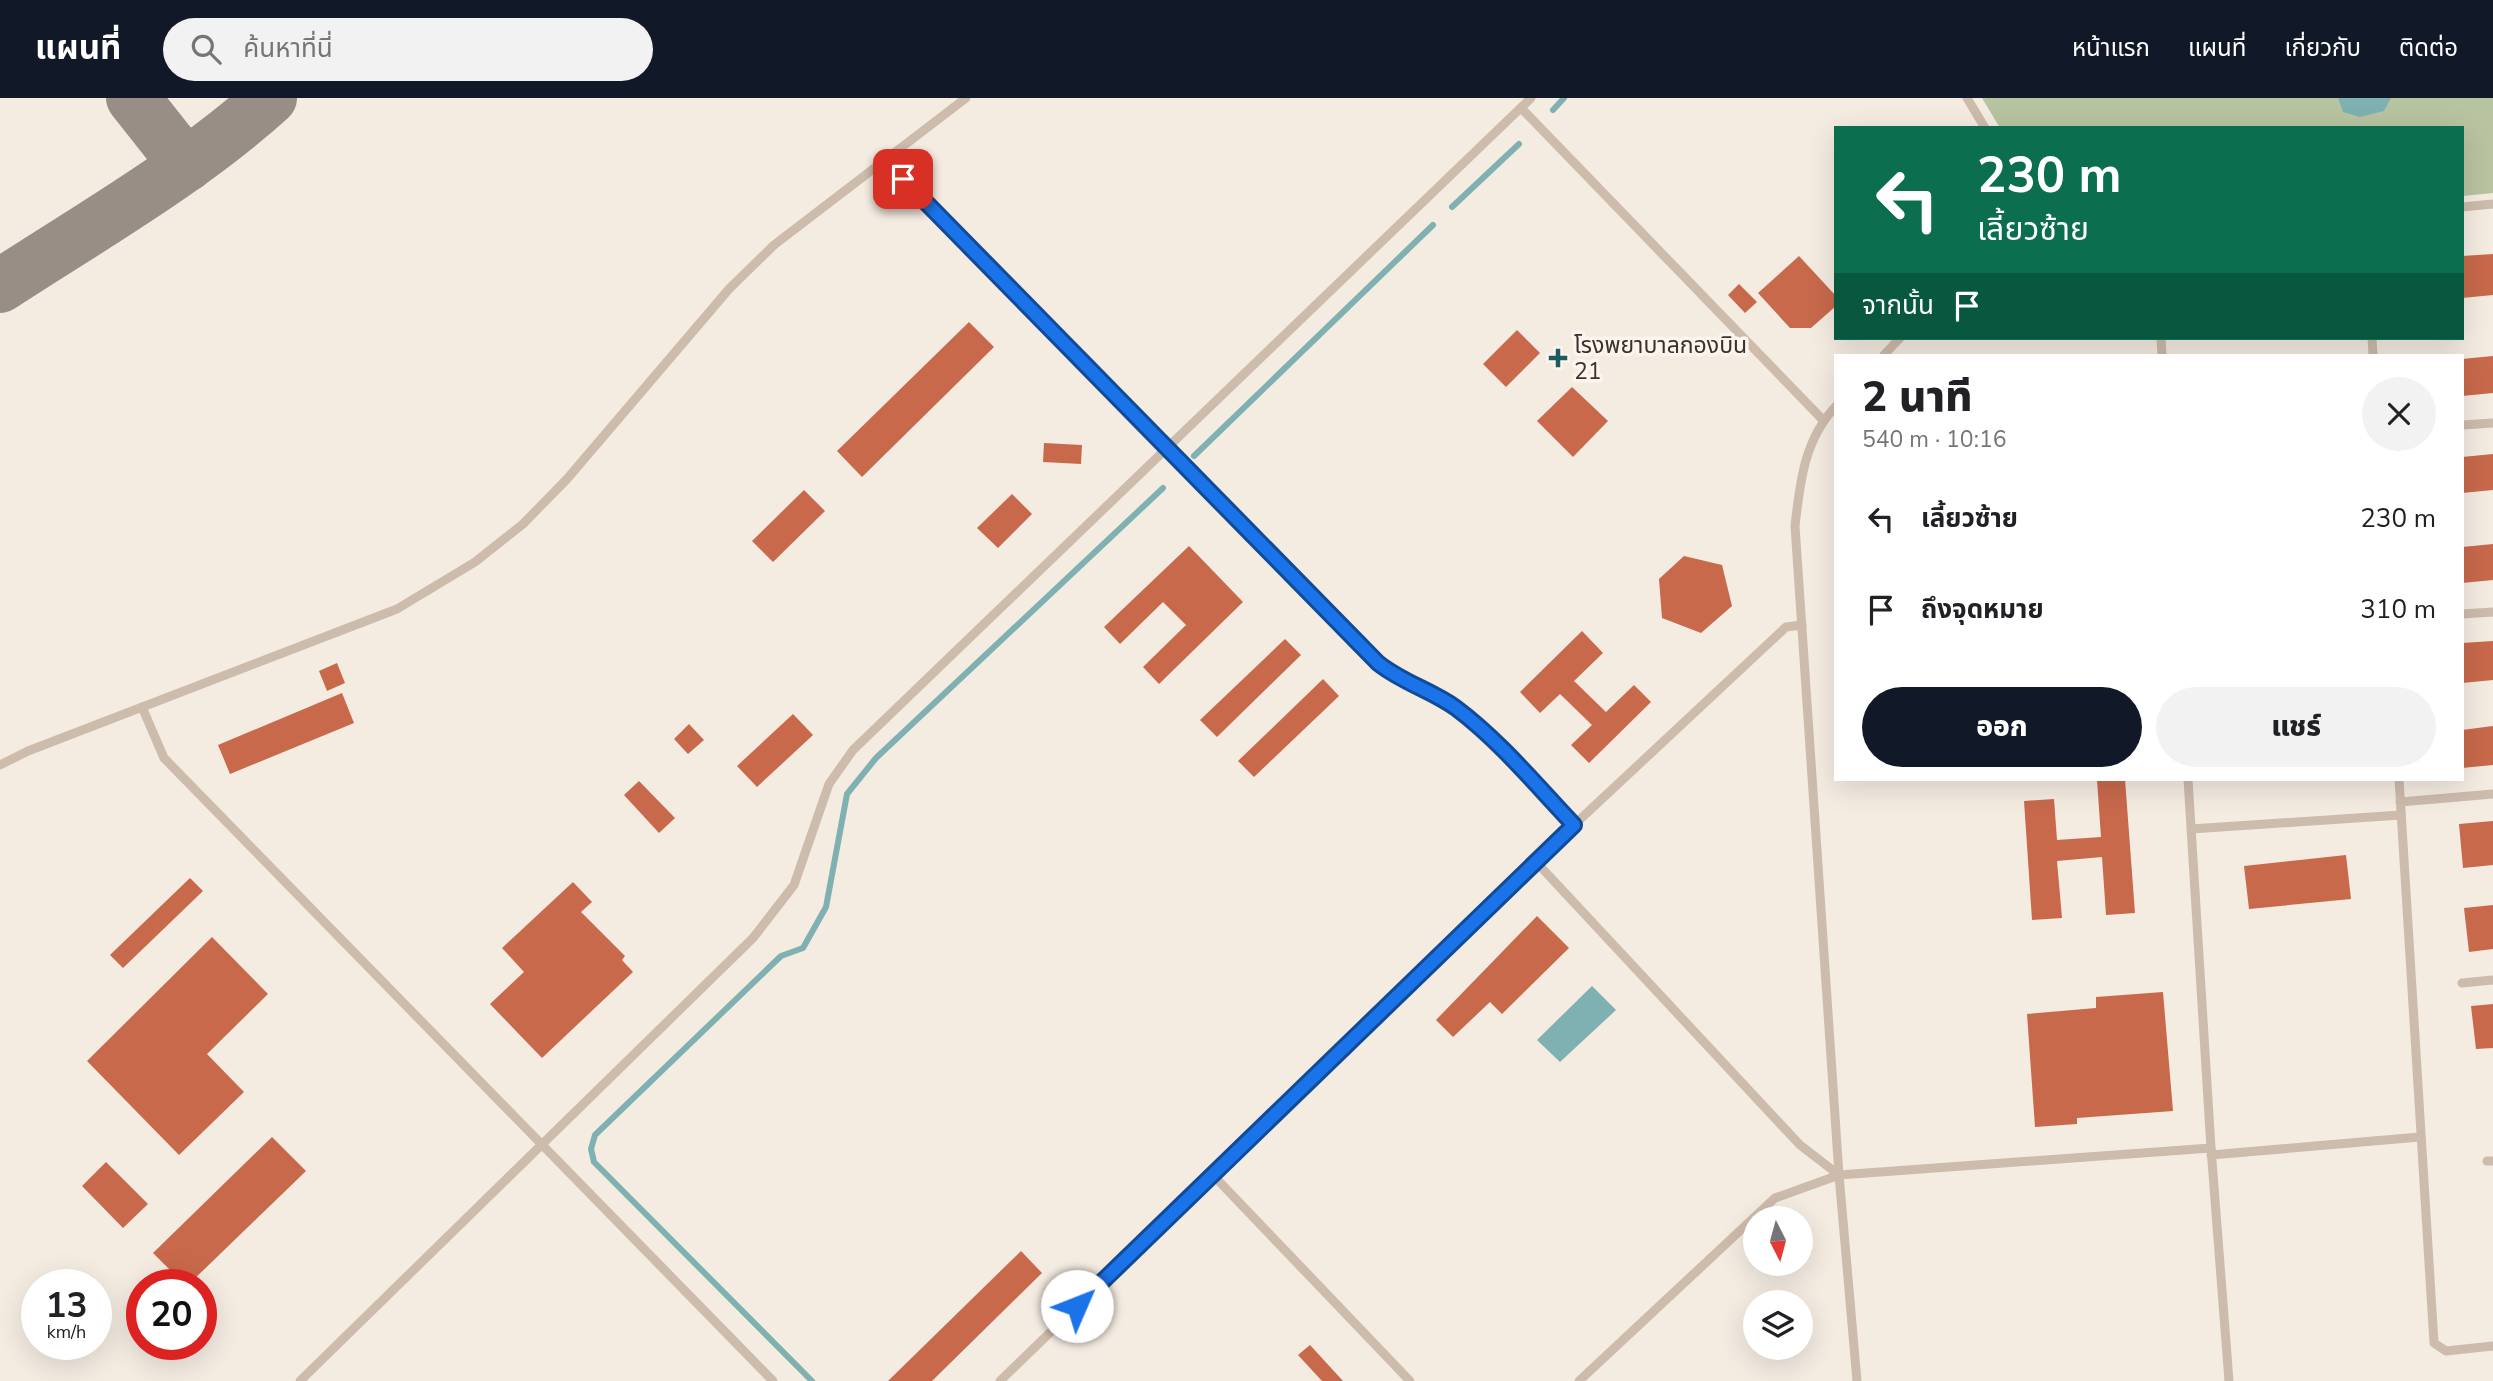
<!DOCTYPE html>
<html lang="th">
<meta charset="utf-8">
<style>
:root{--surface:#fff;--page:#f2f2f2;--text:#202124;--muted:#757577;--accent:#111827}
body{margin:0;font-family:"Nunito Sans","Noto Sans Thai",sans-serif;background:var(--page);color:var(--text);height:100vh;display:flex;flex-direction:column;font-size:26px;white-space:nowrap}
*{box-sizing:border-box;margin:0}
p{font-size:23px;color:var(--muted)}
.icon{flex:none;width:38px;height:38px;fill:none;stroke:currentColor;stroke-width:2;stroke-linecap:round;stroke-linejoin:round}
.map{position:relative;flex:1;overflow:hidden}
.panel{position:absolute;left:1834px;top:256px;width:630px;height:427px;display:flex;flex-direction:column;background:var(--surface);border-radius:0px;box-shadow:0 7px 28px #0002}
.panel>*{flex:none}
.top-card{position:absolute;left:1834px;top:28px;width:630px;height:214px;border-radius:0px;box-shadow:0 7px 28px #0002;background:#0b6e4f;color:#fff;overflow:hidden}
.needle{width:46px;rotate:174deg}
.controls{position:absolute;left:1743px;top:1108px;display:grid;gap:14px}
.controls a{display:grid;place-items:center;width:70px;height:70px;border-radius:50%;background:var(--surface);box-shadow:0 7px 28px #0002;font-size:35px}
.speed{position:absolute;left:21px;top:1171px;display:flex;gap:14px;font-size:35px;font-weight:700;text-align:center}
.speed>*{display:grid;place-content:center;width:91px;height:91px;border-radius:50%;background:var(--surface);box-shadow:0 7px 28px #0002;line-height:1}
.speed small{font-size:18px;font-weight:400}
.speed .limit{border:10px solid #d22;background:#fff;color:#111}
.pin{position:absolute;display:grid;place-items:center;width:60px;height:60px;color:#fff;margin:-30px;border-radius:14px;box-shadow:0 4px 10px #0006}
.me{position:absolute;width:77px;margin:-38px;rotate:46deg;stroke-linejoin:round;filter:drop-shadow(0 0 5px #0008)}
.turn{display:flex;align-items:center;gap:24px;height:147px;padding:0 28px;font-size:32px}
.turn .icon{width:91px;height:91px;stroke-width:2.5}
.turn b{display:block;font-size:49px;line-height:60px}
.then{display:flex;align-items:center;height:66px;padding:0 28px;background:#0003;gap:14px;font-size:26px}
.round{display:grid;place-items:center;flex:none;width:74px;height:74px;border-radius:37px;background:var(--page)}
.head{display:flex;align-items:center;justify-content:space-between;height:119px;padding:0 28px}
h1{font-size:42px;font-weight:800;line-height:52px}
.cta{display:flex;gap:14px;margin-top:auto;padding:14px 28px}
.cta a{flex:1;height:80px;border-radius:42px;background:var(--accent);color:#fff;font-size:28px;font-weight:800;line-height:80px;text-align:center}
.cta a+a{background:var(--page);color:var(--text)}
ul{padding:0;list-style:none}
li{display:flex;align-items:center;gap:21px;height:91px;padding:0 28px}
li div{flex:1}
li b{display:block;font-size:26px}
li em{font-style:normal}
header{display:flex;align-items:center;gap:42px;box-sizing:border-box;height:98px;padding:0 35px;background:var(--accent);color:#fff}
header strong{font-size:33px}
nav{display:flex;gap:38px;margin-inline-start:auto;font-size:24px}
.search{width:490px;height:63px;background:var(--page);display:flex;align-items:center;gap:18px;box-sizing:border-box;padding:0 24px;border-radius:38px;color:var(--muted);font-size:26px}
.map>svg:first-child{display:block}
</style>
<header>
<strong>แผนที่</strong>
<div class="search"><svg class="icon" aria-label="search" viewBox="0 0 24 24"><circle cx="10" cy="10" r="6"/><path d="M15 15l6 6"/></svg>ค้นหาที่นี่</div>
<nav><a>หน้าแรก</a><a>แผนที่</a><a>เกี่ยวกับ</a><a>ติดต่อ</a></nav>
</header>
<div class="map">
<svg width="2493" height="1283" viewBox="0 0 2493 1283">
<rect width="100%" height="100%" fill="#f4ebe1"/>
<path fill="#b8c4a0" d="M1982,0H2493V95L2462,98V30H2000Z"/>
<g fill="#7fb0b2">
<path d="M2338,0H2391L2384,13L2360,19L2343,14Z"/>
<path d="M1592,888L1616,912L1560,964L1537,942Z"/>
</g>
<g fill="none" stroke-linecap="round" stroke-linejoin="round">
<g stroke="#7fb0b2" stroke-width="6">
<path d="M1553,12L1564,0"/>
<path d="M1452,109L1519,46"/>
<path d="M1194,358L1433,127"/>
<path d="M812,1283L594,1064L591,1051L595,1037L781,858L803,850L826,809L847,696L876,660L1163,390"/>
</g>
<g stroke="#988e86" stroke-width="54">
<path d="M133,0L186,67"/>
<path d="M0,188C92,128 189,73 270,0"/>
</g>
</g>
<g fill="#c8694b">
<path d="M2493,156V197L2462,200V158Z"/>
<path d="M1799,158L1836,198V208L1811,230H1790L1758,195Z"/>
<path d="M1739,186L1757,204L1745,215L1728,197Z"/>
<path d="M969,224L994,249L862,379L837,353Z"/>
<path d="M1517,232L1540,255L1506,289L1483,266Z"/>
<path d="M2493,258V295L2462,298V261Z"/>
<path d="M1572,289L1608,323L1573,359L1537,323Z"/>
<path d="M1044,345L1082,347L1081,366L1043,364Z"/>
<path d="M2493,356V392L2462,395V359Z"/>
<path d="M804,392L825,413L773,464L752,443Z"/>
<path d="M1012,396L1032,416L998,450L977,430Z"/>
<path d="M2493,446V482L2462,485V449Z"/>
<path d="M1189,448L1243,504L1159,586L1143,569L1186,527L1163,504L1120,546L1104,529Z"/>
<path d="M1684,458L1722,467L1732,508L1701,535L1662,520L1659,481Z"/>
<path d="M1582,533L1603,555L1574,583L1606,614L1634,587L1651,604L1589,665L1571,647L1592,627L1560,596L1540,615L1520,594Z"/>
<path d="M1285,541L1301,557L1217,639L1200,622Z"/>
<path d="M2493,543V582L2462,585V545Z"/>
<path d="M337,565L345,585L327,593L319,573Z"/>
<path d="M1323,581L1339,598L1254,679L1238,663Z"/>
<path d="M342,595L354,625L230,676L218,647Z"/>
<path d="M793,616L813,637L757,689L737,668Z"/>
<path d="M689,626L704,642L688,656L674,641Z"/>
<path d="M2493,628V667L2462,670V632Z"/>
<path d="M2125,681L2135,815L2106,817L2102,759L2057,763L2062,820L2032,822L2024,703L2054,701L2057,742L2101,739L2097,682Z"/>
<path d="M639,683L675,720L659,735L624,697Z"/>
<path d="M2493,723V767L2463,770L2459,726Z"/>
<path d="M2346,757L2351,801L2249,811L2244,768Z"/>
<path d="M190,780L203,793L123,870L110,857Z"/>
<path d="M573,784L592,804L581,814L625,858L622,862L633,874L542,960L490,906L524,874L502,850Z"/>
<path d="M2493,807V851L2469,854L2464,810Z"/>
<path d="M1537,818L1569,850L1502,916L1490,904L1453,939L1436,922Z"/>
<path d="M212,839L268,896L207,956L244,994L179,1057L87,963Z"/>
<path d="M2163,894L2173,1013L2077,1020V1026L2035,1029L2027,916L2096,910V899Z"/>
<path d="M2493,906V950L2476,951L2471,908Z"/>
<path d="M272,1039L306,1073L189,1186H184L153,1155Z"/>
<path d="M106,1064L148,1106L123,1130L82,1088Z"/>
<path d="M1021,1153L1042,1175L932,1283H888Z"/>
<path d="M1310,1247L1343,1283H1322L1298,1257Z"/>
</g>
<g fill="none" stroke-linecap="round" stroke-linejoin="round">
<g stroke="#cdbbac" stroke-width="9">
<path d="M1967,0L1985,30"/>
<path d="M1521,10L1823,322"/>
<path d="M884,62L1378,565C1403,585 1431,592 1456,610C1500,643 1536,688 1574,727"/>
<path d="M2462,109L2493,106"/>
<path d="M2161,240L2162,257"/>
<path d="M2372,240L2373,257"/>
<path d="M1884,257L1900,240"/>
<path d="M1836,308C1804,342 1800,384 1795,428L1839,1077L1857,1283"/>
<path d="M2462,327L2493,325"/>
<path d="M2462,516L2493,514"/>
<path d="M142,609L164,660L773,1283"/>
<path d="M0,667L28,653L397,511L475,464L523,426L567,381L729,191L774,147L966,0"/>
<path d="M2188,681L2211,1050L2229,1283"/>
<path d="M2399,681L2434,1245L2446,1253L2493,1248"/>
<path d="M2400,704L2493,696"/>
<path d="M2191,731L2401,717"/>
<path d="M1538,766L1800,1047L1839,1077"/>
<path d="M2462,885L2493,882"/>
<path d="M2211,1057L2420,1039"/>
<path d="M2487,1063H2493"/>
<path d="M1212,1076L1410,1283"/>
<path d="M300,1283L753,840L794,787L829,686L853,652L1531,0"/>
<path d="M1000,1283L1574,727L1786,529L1802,527"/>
<path d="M1579,1283L1775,1100L1839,1077L2211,1050"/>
</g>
</g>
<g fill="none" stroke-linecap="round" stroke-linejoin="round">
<defs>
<path id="route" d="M903,81L1378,565C1403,585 1431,592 1456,610C1500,643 1537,688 1574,727L1077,1208"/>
</defs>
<use href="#route" stroke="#114b97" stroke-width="18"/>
<use href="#route" stroke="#1a73e8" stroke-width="12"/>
</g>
<path fill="#1f5a5e" stroke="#fbf5ee" stroke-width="2.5" d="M1554.5 249.5h7v7h7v7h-7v7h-7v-7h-7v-7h7z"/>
<g text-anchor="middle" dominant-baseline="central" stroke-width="7" stroke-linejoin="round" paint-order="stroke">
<g font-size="23" fill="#3b302b" stroke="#fbf5ee" text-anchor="start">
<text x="1574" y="247">โรงพยาบาลกองบิน<tspan x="1574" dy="26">21</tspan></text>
</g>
</g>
</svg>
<div class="controls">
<a><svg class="needle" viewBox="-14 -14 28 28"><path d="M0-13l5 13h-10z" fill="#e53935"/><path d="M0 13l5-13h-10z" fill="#757577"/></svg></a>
<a><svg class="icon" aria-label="layers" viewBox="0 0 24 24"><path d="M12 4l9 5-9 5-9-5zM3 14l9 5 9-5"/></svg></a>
</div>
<div class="speed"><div>13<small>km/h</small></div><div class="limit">20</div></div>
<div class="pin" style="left:903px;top:81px;background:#d93025"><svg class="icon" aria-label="arrive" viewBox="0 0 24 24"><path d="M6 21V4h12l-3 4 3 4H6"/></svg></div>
<svg class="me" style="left:1077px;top:1208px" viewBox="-20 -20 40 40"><circle r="19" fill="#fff"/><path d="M0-13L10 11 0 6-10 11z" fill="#1a73e8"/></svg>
<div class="top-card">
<div class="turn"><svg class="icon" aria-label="left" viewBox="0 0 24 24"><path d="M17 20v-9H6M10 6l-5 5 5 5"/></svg><div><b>230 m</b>เลี้ยวซ้าย</div></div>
<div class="then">จากนั้น<svg class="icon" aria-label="arrive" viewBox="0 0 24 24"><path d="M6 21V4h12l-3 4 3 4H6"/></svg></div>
</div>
<section class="panel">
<div class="head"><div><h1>2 นาที</h1><p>540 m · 10:16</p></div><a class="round"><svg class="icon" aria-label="close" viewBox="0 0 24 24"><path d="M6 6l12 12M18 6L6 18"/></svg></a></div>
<ul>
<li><svg class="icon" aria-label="left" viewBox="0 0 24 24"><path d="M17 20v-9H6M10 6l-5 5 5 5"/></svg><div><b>เลี้ยวซ้าย</b></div><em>230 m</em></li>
<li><svg class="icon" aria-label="arrive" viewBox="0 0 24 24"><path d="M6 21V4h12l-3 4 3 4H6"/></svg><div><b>ถึงจุดหมาย</b></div><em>310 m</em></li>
</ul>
<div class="cta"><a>ออก</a><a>แชร์</a></div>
</section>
</div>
